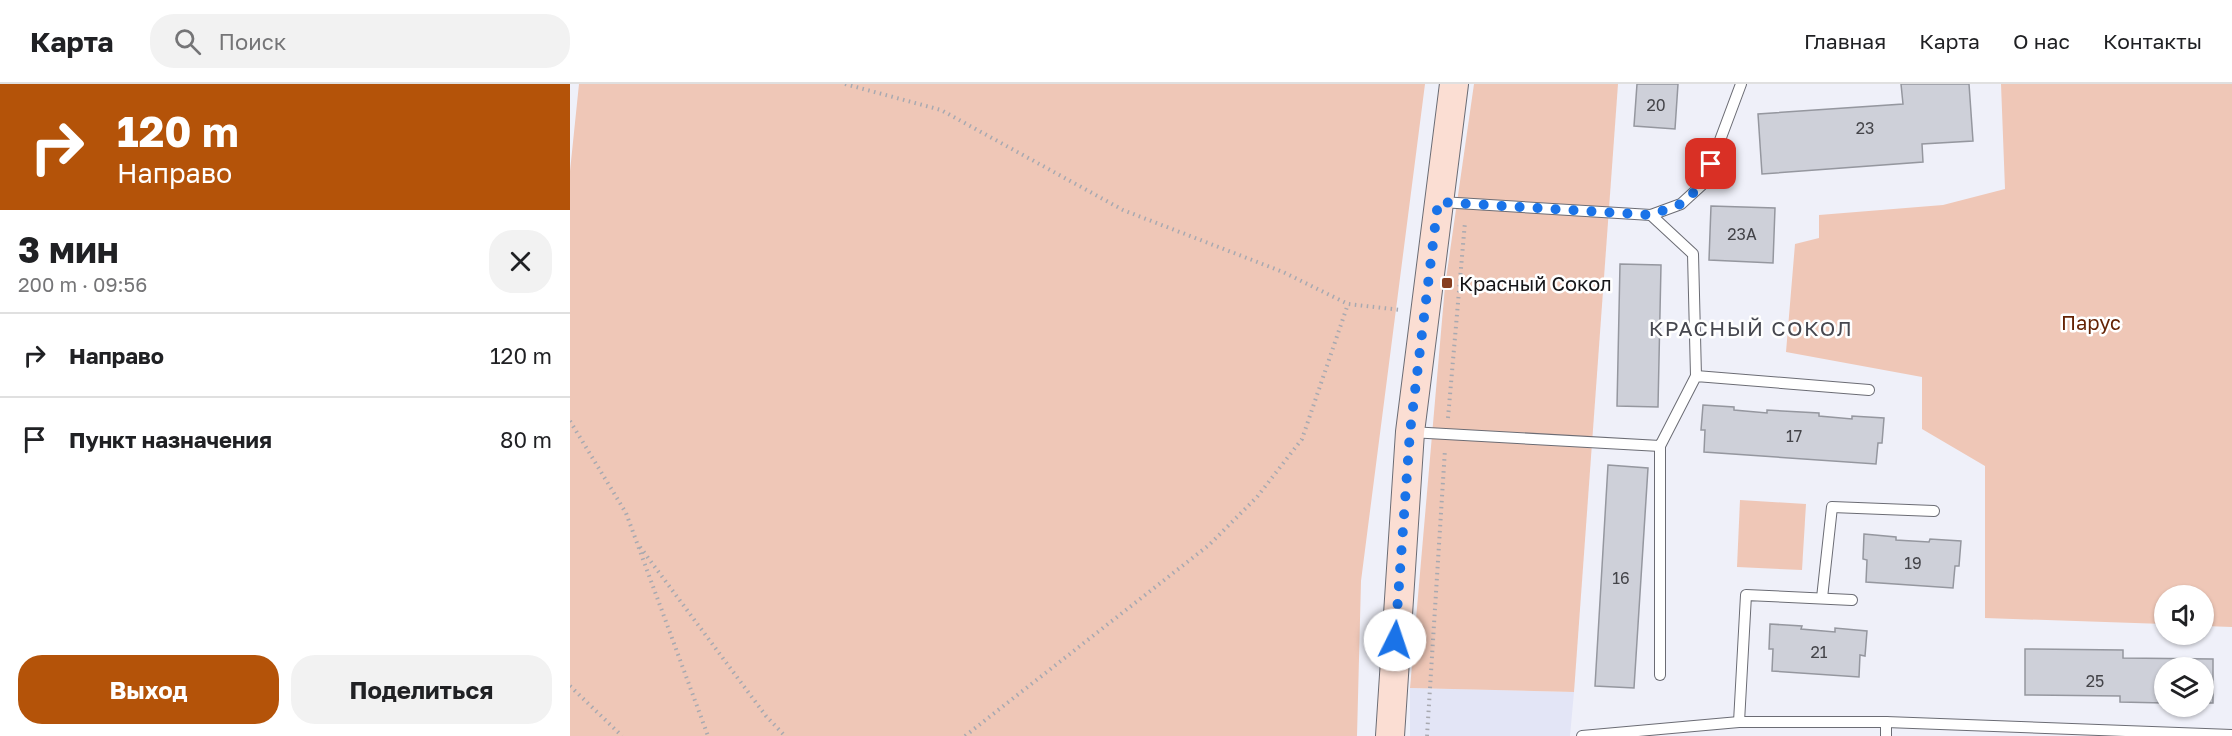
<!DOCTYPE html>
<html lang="ru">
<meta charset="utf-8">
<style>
:root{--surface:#fff;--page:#f2f2f2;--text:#202124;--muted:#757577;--line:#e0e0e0;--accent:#b45309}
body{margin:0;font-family:"Golos Text",sans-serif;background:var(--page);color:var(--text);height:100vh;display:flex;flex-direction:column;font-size:22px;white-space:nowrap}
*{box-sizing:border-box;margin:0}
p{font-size:20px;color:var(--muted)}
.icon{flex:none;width:33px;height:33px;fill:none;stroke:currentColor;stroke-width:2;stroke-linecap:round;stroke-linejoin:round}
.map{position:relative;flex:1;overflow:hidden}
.drawer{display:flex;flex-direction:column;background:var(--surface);width:570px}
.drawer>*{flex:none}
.guide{background:#b45309;color:#fff;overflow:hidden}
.tools{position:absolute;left:1584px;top:501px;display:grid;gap:12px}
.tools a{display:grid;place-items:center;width:60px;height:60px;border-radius:50%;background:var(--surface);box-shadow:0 2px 4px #0004;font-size:30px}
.pin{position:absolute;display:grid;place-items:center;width:51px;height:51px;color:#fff;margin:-26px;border-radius:12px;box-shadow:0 3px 9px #0006}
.me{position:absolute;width:66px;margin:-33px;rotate:4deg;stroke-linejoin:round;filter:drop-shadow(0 0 4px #0008)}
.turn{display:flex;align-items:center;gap:21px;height:126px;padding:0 18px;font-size:27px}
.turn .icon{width:78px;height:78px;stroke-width:2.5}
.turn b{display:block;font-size:42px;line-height:51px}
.round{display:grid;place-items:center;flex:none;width:63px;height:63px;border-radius:24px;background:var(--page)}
.overview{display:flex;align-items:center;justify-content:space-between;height:102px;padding:0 18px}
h1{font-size:36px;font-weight:700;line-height:45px}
.cta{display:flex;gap:12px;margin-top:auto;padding:12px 18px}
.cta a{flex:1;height:69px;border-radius:24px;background:var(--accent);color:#fff;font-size:24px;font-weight:700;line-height:69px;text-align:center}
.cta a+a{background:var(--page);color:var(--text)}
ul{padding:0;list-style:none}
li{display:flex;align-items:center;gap:18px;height:84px;padding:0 18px;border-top:2px solid var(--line)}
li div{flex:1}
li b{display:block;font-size:22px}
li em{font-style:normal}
header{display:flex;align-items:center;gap:36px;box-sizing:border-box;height:84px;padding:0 30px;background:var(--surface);border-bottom:2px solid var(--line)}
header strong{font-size:28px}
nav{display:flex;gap:33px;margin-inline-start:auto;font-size:21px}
.search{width:420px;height:54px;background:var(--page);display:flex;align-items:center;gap:15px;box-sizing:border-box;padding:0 21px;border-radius:24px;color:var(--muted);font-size:22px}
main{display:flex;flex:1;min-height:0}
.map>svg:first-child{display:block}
</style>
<header>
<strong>Карта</strong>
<div class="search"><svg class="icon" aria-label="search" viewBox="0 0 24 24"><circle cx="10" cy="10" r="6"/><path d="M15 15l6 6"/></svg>Поиск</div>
<nav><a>Главная</a><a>Карта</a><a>О нас</a><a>Контакты</a></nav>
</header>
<main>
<section class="drawer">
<div class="guide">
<div class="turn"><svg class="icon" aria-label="right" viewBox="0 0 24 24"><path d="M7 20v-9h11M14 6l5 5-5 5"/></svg><div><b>120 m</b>Направо</div></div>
</div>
<div class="overview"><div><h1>3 мин</h1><p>200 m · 09:56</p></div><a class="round"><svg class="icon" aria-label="close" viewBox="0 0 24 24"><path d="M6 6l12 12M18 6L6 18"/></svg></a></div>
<ul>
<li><svg class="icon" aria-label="right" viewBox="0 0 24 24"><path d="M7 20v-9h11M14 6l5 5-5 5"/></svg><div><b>Направо</b></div><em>120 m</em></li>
<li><svg class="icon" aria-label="arrive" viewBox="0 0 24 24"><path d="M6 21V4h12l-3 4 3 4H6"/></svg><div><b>Пункт назначения</b></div><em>80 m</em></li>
</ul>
<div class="cta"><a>Выход</a><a>Поделиться</a></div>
</section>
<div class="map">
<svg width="1662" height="652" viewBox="0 0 1662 652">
<rect width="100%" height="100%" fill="#eff0f9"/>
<path fill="#e3e5f6" d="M840,604L1004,608L1000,652H840Z"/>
<g fill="#efc7b7">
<path d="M9,0H855L791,497L787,652H0V87Z"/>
<path d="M904,0H1048L1004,608L840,604L875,202Z"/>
<path d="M1431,0H1662V543L1634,542V512H1594V540L1415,534V382L1352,345V293L1216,268L1225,160L1249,154V131L1373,121L1435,105Z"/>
<path d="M1170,416L1236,420L1232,486L1167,483Z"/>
</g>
<g fill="#ced0d9" stroke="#95979f" stroke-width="1.5">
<path d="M1067,0H1108L1105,45L1064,42Z"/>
<path d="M1331,0H1399L1403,57L1352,60L1353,78L1192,90L1188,30L1333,20Z"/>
<path d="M1141,122L1205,124L1203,179L1139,176Z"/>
<path d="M1050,180L1091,181L1088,323L1047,322Z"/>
<path d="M1133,321L1164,323V326L1197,329V326L1249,329V332L1282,335V332L1314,334L1312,359H1308L1306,380L1134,368L1135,346H1131Z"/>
<path d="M1038,381L1078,384L1064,604L1025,602Z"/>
<path d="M1294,450L1326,453V456L1359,458L1360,455L1391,457L1389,482H1385L1383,504L1296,498L1297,476L1293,475Z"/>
<path d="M1200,540L1232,542L1231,545L1265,548V544L1297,547L1295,572L1290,571L1289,593L1202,587L1203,565H1199Z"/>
<path d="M1455,565L1553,566V574L1643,575V619H1634V584H1594V619L1550,618V612L1455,611Z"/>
</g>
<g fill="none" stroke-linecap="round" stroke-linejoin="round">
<defs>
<g id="lane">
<path d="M871,118L1081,131L1111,120L1134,99L1171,0"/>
<path d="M1081,131L1123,170L1126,292"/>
<path d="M840,348L1090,362L1126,292L1299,306"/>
<path d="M1252,514L1262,423L1364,427"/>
<path d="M1090,591V362"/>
<path d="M1169,638L1176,511L1282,516"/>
<path d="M1316,638V652"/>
<path d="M1012,652L1169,638H1316L1662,651"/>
</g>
<path id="secondary" d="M820,652L840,348L884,0"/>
</defs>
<use href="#lane" stroke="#6b6c74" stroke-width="12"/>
<use href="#secondary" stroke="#6b6c74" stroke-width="30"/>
<g stroke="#a8a9b0" stroke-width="4" stroke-dasharray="1.5 4.5" stroke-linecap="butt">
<path d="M275,0L371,26L553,126L713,188L778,220L831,226"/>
<path d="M878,334L895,138"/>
<path d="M0,337L56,429L138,652"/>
<path d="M70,463L196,632L215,652"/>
<path d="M0,602L52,652"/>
<path d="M395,652L639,461L687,413L732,355L778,220"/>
<path d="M857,652L875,365"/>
</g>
<use href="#lane" stroke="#fff" stroke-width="10"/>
<use href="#secondary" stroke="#fbded3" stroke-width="28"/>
</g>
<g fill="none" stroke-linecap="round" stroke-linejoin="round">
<path stroke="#1a73e8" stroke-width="10" stroke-dasharray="0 18" d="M825,556L840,348L868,118L1081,131L1111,120L1134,99L1141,80"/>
</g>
<rect fill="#873f21" stroke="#fff" stroke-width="2" x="871" y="193" width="12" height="12" rx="3"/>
<g text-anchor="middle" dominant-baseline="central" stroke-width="5" stroke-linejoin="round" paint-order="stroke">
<g font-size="16" fill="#444449">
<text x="1086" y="21">20</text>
<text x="1295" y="44">23</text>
<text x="1172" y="150">23А</text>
<text x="1224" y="352">17</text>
<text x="1343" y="479">19</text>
<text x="1051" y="494">16</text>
<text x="1249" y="568">21</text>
<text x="1525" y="597">25</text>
</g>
<g font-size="20" fill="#161619" stroke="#fff" text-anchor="start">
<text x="889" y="199">Красный Сокол</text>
</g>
<g font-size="20" fill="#652304" stroke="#fff">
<text x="1521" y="238">Парус</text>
</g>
<g font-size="21" letter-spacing="1.5" fill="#46474f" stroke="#fff">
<text x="1181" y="244">КРАСНЫЙ СОКОЛ</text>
</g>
</g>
</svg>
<div class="tools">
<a><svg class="icon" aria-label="sound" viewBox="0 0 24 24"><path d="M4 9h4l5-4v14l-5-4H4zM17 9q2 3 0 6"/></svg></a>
<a><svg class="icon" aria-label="layers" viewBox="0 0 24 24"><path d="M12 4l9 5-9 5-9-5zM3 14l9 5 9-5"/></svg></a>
</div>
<div class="pin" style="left:1141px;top:80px;background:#d93025"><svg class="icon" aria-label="arrive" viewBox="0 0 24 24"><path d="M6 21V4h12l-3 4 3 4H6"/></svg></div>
<svg class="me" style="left:825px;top:556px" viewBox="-20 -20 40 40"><circle r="19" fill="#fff"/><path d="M0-13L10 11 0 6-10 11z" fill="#1a73e8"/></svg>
</div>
</main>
